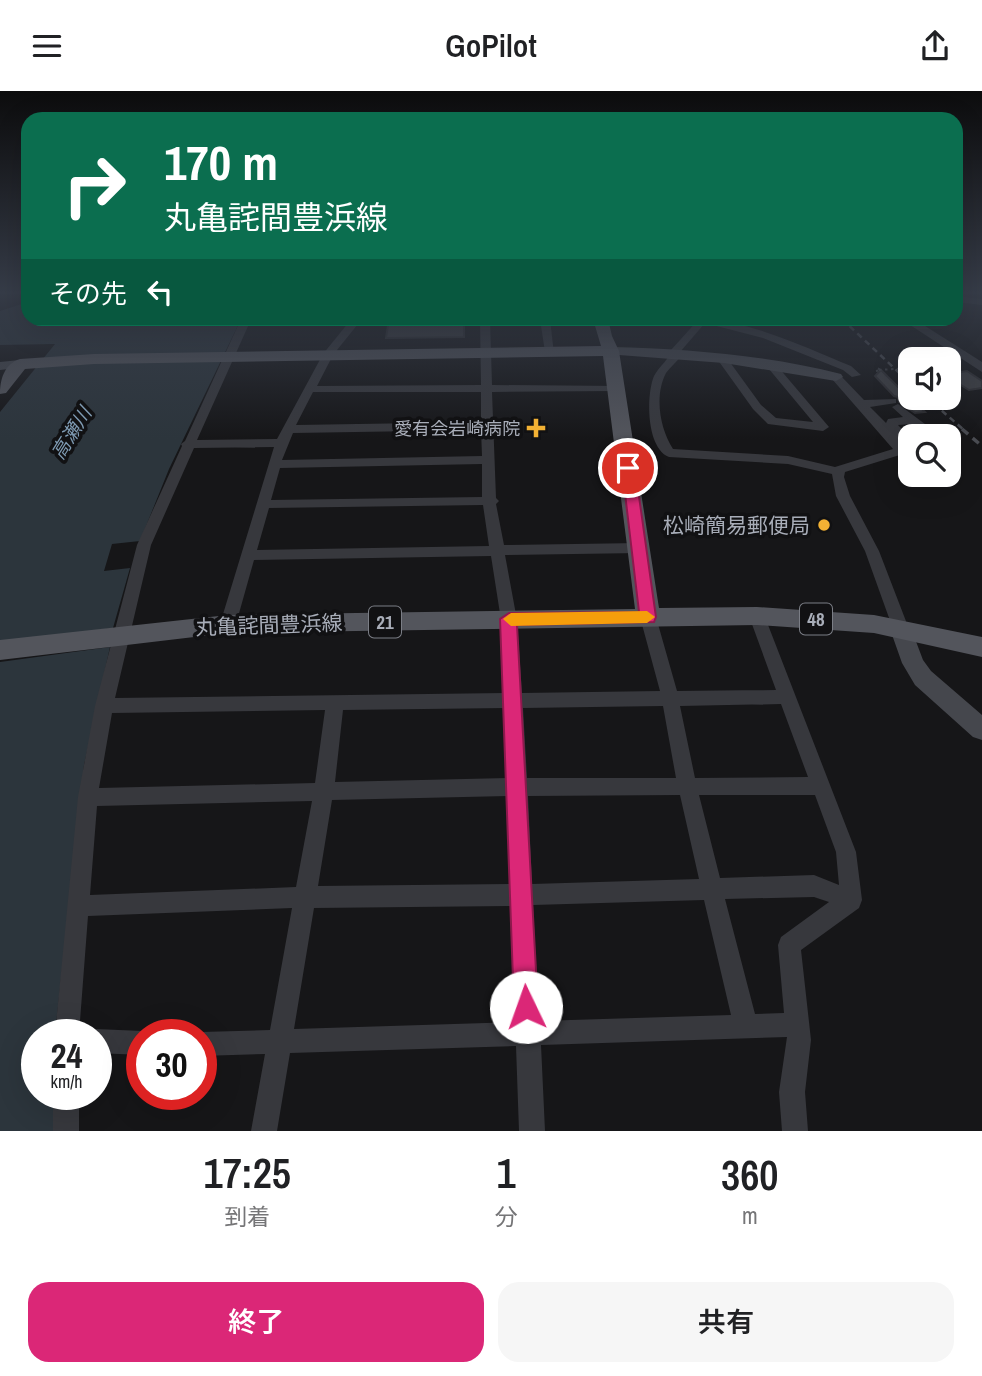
<!DOCTYPE html>
<html lang="ja">
<meta charset="utf-8">
<style>
:root{--surface:#fff;--page:#f6f6f6;--text:#202124;--muted:#757577;--accent:#db2777}
body{margin:0;font-family:"Archivo Narrow","Noto Sans JP",sans-serif;background:var(--page);color:var(--text);height:100vh;display:flex;flex-direction:column;font-size:26px;white-space:nowrap}
*{box-sizing:border-box;margin:0}
p{font-size:23px;color:var(--muted)}
.icon{flex:none;width:38px;height:38px;fill:none;stroke:currentColor;stroke-width:2;stroke-linecap:round;stroke-linejoin:round}
.map{position:relative;height:1040px;overflow:hidden}
.details{display:flex;flex-direction:column;background:var(--surface);flex:1}
.details>*{flex:none}
.top-card{position:absolute;left:21px;top:21px;width:942px;height:214px;border-radius:21px;box-shadow:0 7px 28px #0002;background:#0b6e4f;color:#fff;overflow:hidden}
.controls{position:absolute;left:898px;top:256px;display:grid;gap:14px}
.controls a{display:grid;place-items:center;width:63px;height:63px;border-radius:14px;background:var(--surface);box-shadow:0 7px 28px #0002;font-size:35px}
.speed{position:absolute;left:21px;top:928px;display:flex;gap:14px;font-size:35px;font-weight:700;text-align:center}
.speed>*{display:grid;place-content:center;width:91px;height:91px;border-radius:50%;background:var(--surface);box-shadow:0 7px 28px #0002;line-height:1}
.speed small{font-size:18px;font-weight:400}
.speed .limit{border:10px solid #d22;background:#fff;color:#111}
.pin{position:absolute;display:grid;place-items:center;width:60px;height:60px;color:#fff;margin:-30px;border:4px solid #fff;border-radius:50%;box-shadow:0 2px 7px #0007}
.me{position:absolute;width:77px;margin:-38px;rotate:357deg;stroke-linejoin:round;filter:drop-shadow(0 0 5px #0008)}
.turn{display:flex;align-items:center;gap:24px;height:147px;padding:0 28px;font-size:32px}
.turn .icon{width:91px;height:91px;stroke-width:2.5}
.turn b{display:block;font-size:49px;line-height:60px}
.then{display:flex;align-items:center;height:66px;padding:0 28px;background:#0003;gap:14px;font-size:26px}
.eta{display:flex;justify-content:space-evenly;align-items:center;height:119px;text-align:center}
.eta b{font-size:42px;font-weight:600;line-height:49px}
.cta{display:flex;gap:14px;margin-top:auto;padding:14px 28px}
.cta a{flex:1;height:80px;border-radius:21px;background:var(--accent);color:#fff;font-size:28px;font-weight:600;line-height:80px;text-align:center}
.cta a+a{background:var(--page);color:var(--text)}
header{display:flex;justify-content:space-between;align-items:center;height:91px;padding:0 28px;background:var(--surface);font-size:32px;font-weight:600}
.map>svg:first-child{display:block}
</style>
<header><svg class="icon" aria-label="menu" viewBox="0 0 24 24"><path d="M4 6h16M4 12h16M4 18h16"/></svg>GoPilot<svg class="icon" aria-label="share" viewBox="0 0 24 24"><path d="M12 15V3M7 8l5-5 5 5M5 13v7h14v-7"/></svg></header>
<div class="map">
<svg width="982" height="1040" viewBox="0 0 982 1040">
<rect width="100%" height="100%" fill="#161618"/>
<g fill="#2c353c">
<path d="M28,211V228H241L169,378L140,450L112,453L104,480L130,477L113,537L0,552V321L55,253L0,254V220Z"/>
<path d="M110,556L84,674L55,943H37V1003H53V1040H0V571Z"/>
</g>
<g fill="#404145" stroke="#303034" stroke-width="2">
<path d="M389,228H464V246L386,247Z"/>
<path d="M881,279L903,301L925,321L915,322L899,311L898,306L894,305L875,285Z"/>
<path d="M967,280L982,290V297L969,299L948,286V283Z"/>
</g>
<g fill="none" stroke-linecap="round" stroke-linejoin="round">
<path stroke="#3d3f44" stroke-width="2" stroke-dasharray="2.5 3.5" stroke-linecap="butt" d="M876,280L881,279L877,277"/>
<g fill="#37383d" fill-rule="evenodd">
<path d="M956,205L982,208V214L956,211Z"/>
<path d="M241,228H362L333,264L317,295L481,294L480,228H490L492,294L621,295V299L617,300L492,301L496,407L499,410L496,413L504,454L640,452L647,457L640,462L505,464L517,529L522,602L660,600L640,526L642,522H654L656,526L677,600L776,599L749,525L757,519L763,521L856,761L862,809L859,817L801,859L811,949L805,1001L808,1040H782L779,1001L787,946L541,954L545,1040H519L516,955L290,962L277,1040H251L265,963L201,965V943H195L201,941L270,939L292,817L88,825L79,943H55L78,706L95,615L137,454L182,355L181,353L185,350ZM349,231L323,263L277,348L197,349L249,233ZM313,301H481V331L296,334ZM481,339L482,365L282,369L293,342ZM274,356L220,533L222,537H234L236,533L254,469L491,465L501,529L505,602L115,607L151,454L194,357ZM482,373V406L271,409L280,377ZM483,414L489,455L257,459L269,417ZM781,613L808,686L695,687L680,615ZM663,615L676,687H527L523,617ZM506,617L508,687L335,691L343,619ZM325,619L315,692L99,697L112,622ZM680,704L699,788L532,793L528,705ZM699,704H815L836,761L839,794L814,784L720,787ZM508,705L511,793L318,795L332,709ZM312,710L296,796L90,804L97,715ZM814,806L829,811L781,846L778,854L784,922L755,923L725,808ZM704,809L731,924L539,930L533,814ZM512,815L515,931L294,938L314,817Z"/>
<path d="M540,228H550L554,263L545,261Z"/>
<path d="M678,228H693L688,231Z"/>
<path d="M699,228C746,228 807,257 851,275L861,284L852,286L843,279L763,247L705,232L680,261L681,265C677,271 670,276 666,282C654,305 660,338 673,358L788,365L835,376L893,358L832,288L831,286L836,283L840,284L864,309L896,308V312L870,316L886,332L888,328L903,326L892,316L898,313L925,333L930,345H918L915,337L910,333L898,334L909,346L901,349L906,355L903,363L845,381L844,386L850,405L879,460L909,538L907,542H895L893,538L865,460L836,405L832,383L788,373L669,366C646,357 646,304 654,285C659,275 670,268 671,259Z"/>
<path d="M716,263H724L761,314L776,327L813,331L764,272L773,270L829,336L823,340L768,333L753,318L715,265Z"/>
<path d="M96,938L142,940L151,943H142V964L96,962V943H87Z"/>
<rect x="53" y="1003" width="26" height="37"/>
</g>
<path fill="#37383d" fill-rule="evenodd" d="M901,228H914L982,271V281Z"/>
<g fill="#45474d" fill-rule="evenodd">
<path d="M611,256C688,258 766,264 841,283L843,286L836,290L724,272L606,263L604,260Z"/>
<path d="M20,269L27,273L25,276L0,279V271Z"/>
<path d="M901,530L909,532L923,569L931,580L982,624V649L973,646L915,594L902,572L890,538L893,532Z"/>
</g>
<path fill="#53555c" fill-rule="evenodd" d="M593,228H608L612,245L619,260L659,517L757,516L874,524L982,546V566L874,542L757,534L228,542L0,569V549L228,524L635,518L603,265L94,273L25,278L6,302L0,303C0,289 4,273 20,268L94,263L601,255Z"/>
<g stroke="#4a4c52" stroke-width="2.5" stroke-dasharray="6 4.5" stroke-linecap="butt">
<path d="M842,228L910,292"/>
<path d="M926,306L964,339"/>
</g>
<path stroke="#4a4c52" stroke-width="3.5" stroke-dasharray="8 6" stroke-linecap="butt" d="M962,338L982,355"/>
<path stroke="#3d3f44" stroke-width="2" stroke-dasharray="2.5 3.5" stroke-linecap="butt" d="M879,279L910,277"/>
</g>
<linearGradient id="sky" x2="0" y2="1"><stop stop-color="#0c0c0d"/><stop offset="0.58" stop-color="#363c48"/><stop offset="1" stop-color="#363c48" stop-opacity="0"/></linearGradient>
<rect width="982" height="348" fill="url(#sky)"/>
<path fill="#db2777" stroke="#8e194d" stroke-width="2" d="M628,373L635,377L656,526L654,531L517,534L538,916L535,924L526,928L518,924L514,916L500,528L509,522L639,521L622,377Z"/>
<path fill="#f59e0b" d="M647,520L655,526L647,532L511,535L503,528L511,522Z"/>
<g fill="#f2b134" stroke="#111113" stroke-width="2.5">
<path d="M532.5 326.5h7v7h7v7h-7v7h-7v-7h-7v-7h7z"/>
<circle cx="824" cy="434" r="7"/>
</g>
<g text-anchor="middle" dominant-baseline="central" stroke-width="7" stroke-linejoin="round" paint-order="stroke">
<g font-size="18" fill="#a8adb8" stroke="#111113" text-anchor="end">
<text x="520" y="337">愛有会岩崎病院</text>
</g>
<g font-size="19" font-style="italic" fill="#7f9bb3" stroke="#111113">
<text transform="translate(71 342) rotate(-58)">高瀬川</text>
</g>
<g fill="#111113" stroke="#7b7e86" stroke-width="2">
<rect x="800" y="512.5" width="32" height="31" rx="5"/>
<rect x="369" y="515.5" width="32" height="31" rx="5"/>
</g>
<g font-size="19" font-weight="bold" fill="#a8adb8">
<text x="816" y="528">48</text>
<text x="385" y="531">21</text>
</g>
<g font-size="21" fill="#a8adb8" stroke="#111113" text-anchor="end">
<text x="810" y="434">松崎簡易郵便局</text>
</g>
<g font-size="21" fill="#a8adb8" stroke="#111113">
<text transform="translate(269 534) rotate(-2)">丸亀詫間豊浜線</text>
</g>
</g>
</svg>
<div class="controls">
<a><svg class="icon" aria-label="sound" viewBox="0 0 24 24"><path d="M4 9h4l5-4v14l-5-4H4zM17 9q2 3 0 6"/></svg></a>
<a><svg class="icon" aria-label="search" viewBox="0 0 24 24"><circle cx="10" cy="10" r="6"/><path d="M15 15l6 6"/></svg></a>
</div>
<div class="speed"><div>24<small>km/h</small></div><div class="limit">30</div></div>
<div class="pin" style="left:628px;top:377px;background:#d93025"><svg class="icon" aria-label="arrive" viewBox="0 0 24 24"><path d="M6 21V4h12l-3 4 3 4H6"/></svg></div>
<svg class="me" style="left:526px;top:916px" viewBox="-20 -20 40 40"><circle r="19" fill="#fff"/><path d="M0-13L10 11 0 6-10 11z" fill="#db2777"/></svg>
<div class="top-card">
<div class="turn"><svg class="icon" aria-label="right" viewBox="0 0 24 24"><path d="M7 20v-9h11M14 6l5 5-5 5"/></svg><div><b>170 m</b>丸亀詫間豊浜線</div></div>
<div class="then">その先<svg class="icon" aria-label="left" viewBox="0 0 24 24"><path d="M17 20v-9H6M10 6l-5 5 5 5"/></svg></div>
</div>
</div>
<section class="details">
<div class="eta">
<div><b>17:25</b><p>到着</p></div>
<div><b>1</b><p>分</p></div>
<div><b>360</b><p>m</p></div>
</div>
<div class="cta"><a>終了</a><a>共有</a></div>
</section>
